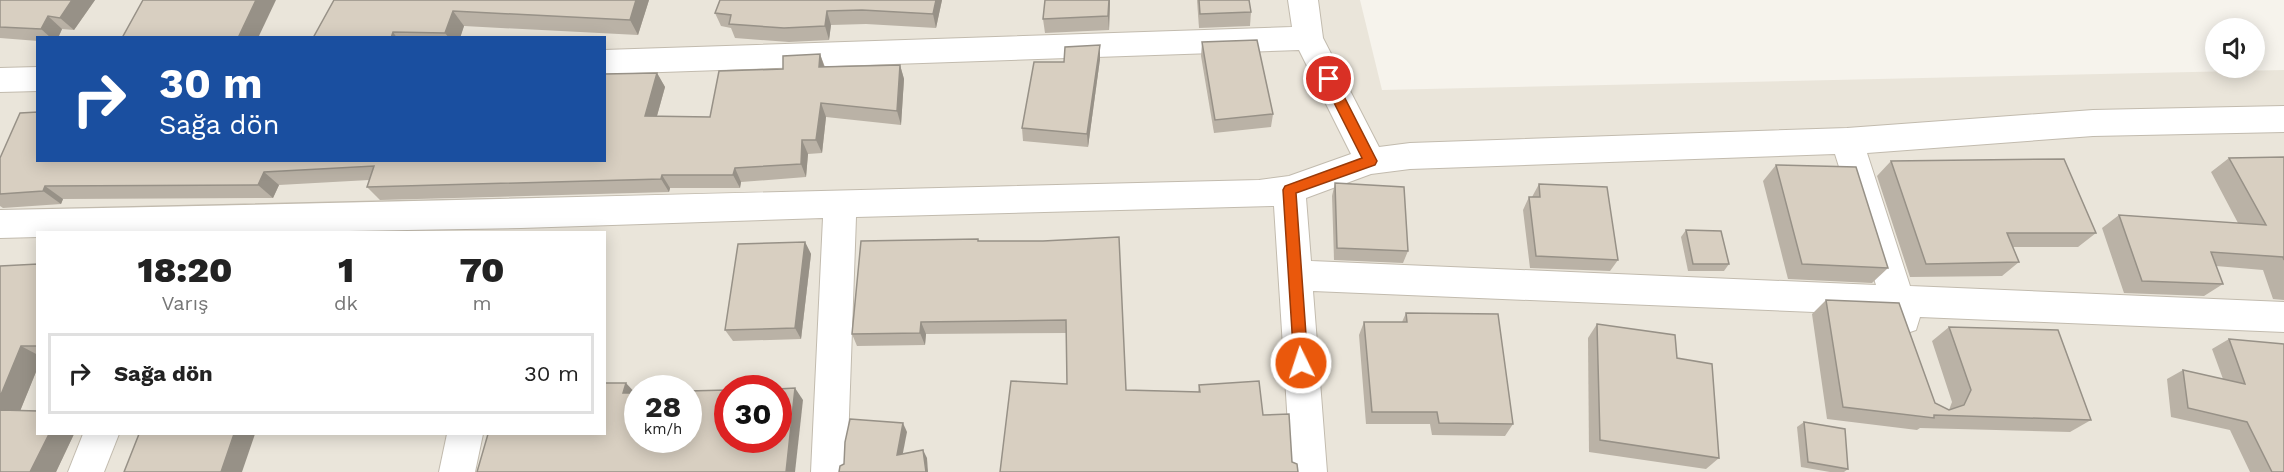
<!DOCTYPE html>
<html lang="tr">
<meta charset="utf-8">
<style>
:root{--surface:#fff;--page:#f2f2f2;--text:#222;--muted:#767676;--line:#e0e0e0}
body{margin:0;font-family:"Work Sans",sans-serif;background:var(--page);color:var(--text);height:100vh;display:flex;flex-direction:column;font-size:22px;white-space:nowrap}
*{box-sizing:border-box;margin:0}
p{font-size:20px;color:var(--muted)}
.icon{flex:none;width:33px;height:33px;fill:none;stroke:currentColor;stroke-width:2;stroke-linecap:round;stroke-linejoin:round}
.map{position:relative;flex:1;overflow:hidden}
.panel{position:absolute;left:36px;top:231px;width:570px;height:204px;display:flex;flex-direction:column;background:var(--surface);border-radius:0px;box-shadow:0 3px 15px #0003}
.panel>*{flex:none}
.hud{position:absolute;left:36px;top:36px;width:570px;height:126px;border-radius:0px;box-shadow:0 3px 15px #0003;background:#1a4fa0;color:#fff;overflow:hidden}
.tools{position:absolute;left:2205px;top:18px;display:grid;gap:12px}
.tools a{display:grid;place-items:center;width:60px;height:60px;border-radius:50%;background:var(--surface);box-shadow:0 3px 15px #0003;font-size:30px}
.speed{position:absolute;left:624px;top:375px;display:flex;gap:12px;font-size:30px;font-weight:700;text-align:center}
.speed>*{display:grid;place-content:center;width:78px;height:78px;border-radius:50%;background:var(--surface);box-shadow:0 3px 15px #0003;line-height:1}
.speed small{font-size:15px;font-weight:400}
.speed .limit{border:9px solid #d22;background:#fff;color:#111}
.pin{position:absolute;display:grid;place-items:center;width:51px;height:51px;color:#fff;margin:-26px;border:3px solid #fff;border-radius:50%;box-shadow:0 2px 6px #0007}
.me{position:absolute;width:66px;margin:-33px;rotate:356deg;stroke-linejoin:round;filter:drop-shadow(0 0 4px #0008)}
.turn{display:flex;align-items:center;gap:21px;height:126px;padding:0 24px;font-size:27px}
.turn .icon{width:78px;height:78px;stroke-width:2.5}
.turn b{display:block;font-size:42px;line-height:51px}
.eta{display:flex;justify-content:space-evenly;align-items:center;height:102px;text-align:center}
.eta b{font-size:36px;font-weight:800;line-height:42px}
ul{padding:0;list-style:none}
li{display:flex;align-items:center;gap:18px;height:81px;margin:0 12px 9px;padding:0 12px;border:3px solid var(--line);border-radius:0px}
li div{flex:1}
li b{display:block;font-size:22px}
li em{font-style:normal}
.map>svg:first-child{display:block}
</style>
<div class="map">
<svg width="2284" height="472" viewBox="0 0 2284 472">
<rect width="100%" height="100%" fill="#f6f3ec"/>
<path fill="#eae5da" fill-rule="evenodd" d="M0,0H1360L1382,90L2284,70V472H0ZM38,38H604V160H38ZM38,232H604V434H38ZM638,388H688V440H638ZM728,388H778V440H728Z"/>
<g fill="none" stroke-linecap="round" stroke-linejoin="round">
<defs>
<g id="minor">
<path d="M1288,0H1318L1323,38L1379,147L1410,143L1847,128L2093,110L2284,106V132L2093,136L1867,153L1910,286L2284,302V332L1920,317L1916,330L1904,334L1892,330L1886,315L1313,291L1327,472H1291L1274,206L856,217L847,472H811L823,218L521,228L290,232H38V237L0,238V210C420,202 839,190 1259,180L1289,176L1351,154L1299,50L604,74V50L1292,27ZM1835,154L1876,285L1311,261L1306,198L1371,174L1410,169Z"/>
<path d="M38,67V91L0,92V68Z"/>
<path d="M83,434H119L104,472H68Z"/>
<path d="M447,434H483L475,472H439Z"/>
</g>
</defs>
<use href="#minor" stroke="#c2bbae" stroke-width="2"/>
<use href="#minor" fill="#fff" fill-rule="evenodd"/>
</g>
<g fill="#bab2a6">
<path d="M0,0H95L74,30L62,29L58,38H38V41L0,38Z"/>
<path d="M334,0H649L638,35L464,26L460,38H313Z"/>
<path d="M720,0H942L936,28L866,24L831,25L829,40L789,42L735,38L731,28L721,26L715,13Z"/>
<path d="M1110,0L1109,30L1045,33L1043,19Z"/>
<path d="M1197,0H1249L1251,12L1250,26L1199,28Z"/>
<path d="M1202,42L1273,114L1271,127L1214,133L1201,56Z"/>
<path d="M820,54L825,67L900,65L904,79L901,125L826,117L822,153L808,154L806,177L741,182L740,188H670L669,192L380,200L367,187L369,180L279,185L273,198L63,199L61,204L3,208L0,206V158L38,160H604L657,73L665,87L657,116L710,117L783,69Z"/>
<path d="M1100,59L1088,147L1023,141L1022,128L1064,62Z"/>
<path d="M2284,157V300L2273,299L2263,270L2216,266L2223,284L2204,296L2124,293L2102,228L2119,215L2238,223L2211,172L2229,158Z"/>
<path d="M1891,161L2096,233L2078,247H2013L2019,262L2002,276L1910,277L1877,176Z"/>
<path d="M1776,165L1888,268L1872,283L1788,279L1763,181Z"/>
<path d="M1335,183L1408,251L1403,263L1334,260L1332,196Z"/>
<path d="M1539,184L1618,260L1610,271L1530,268L1523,210L1529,197H1532Z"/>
<path d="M1686,230L1729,264L1724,271H1688L1681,237Z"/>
<path d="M978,239L979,241H1043L1126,390L1198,392L1199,385L1263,415L1292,462L1067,384L1066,333L926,334L925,345L857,346L852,334Z"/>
<path d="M805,242L811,254L801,339L733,341L725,330Z"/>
<path d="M38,264V367L20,411L38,434H74L56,472H0V266Z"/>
<path d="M1826,300L1935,403L1949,410L1952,402L1932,341L1949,327L2091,420L2070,432L1920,428L1917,430L1827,419L1812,314Z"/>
<path d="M1406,313L1513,424L1505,436L1432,435L1430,424H1366L1359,335L1364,322H1402Z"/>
<path d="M1597,324L1677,358L1719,458L1706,469L1589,452L1588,338Z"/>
<path d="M2229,339L2284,472H2250L2230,430L2171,417L2167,379L2183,370L2223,379L2212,349Z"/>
<path d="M1804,422L1848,469L1844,472H1830L1801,467L1797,427Z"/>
</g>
<g fill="#979187">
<path d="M72,0H95L74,30L60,18Z"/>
<path d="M256,0H276L258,38H238Z"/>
<path d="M636,0H649L638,35L630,20Z"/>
<path d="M936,0H942L936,28L933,14Z"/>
<path d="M1109,0H1110L1109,30L1108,16Z"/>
<path d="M453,11L464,26L460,38H449L445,33Z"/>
<path d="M827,11L831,25L829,40L825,26Z"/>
<path d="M48,16L62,29L58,38H51L41,29Z"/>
<path d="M393,32L397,38H391Z"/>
<path d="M1100,45V59L1088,147L1087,134Z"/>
<path d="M820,54L825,69L819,67Z"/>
<path d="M900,65L904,79L901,125L897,111Z"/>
<path d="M657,73L665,87L653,130L645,116Z"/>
<path d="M821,103L826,117L822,153L816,140Z"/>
<path d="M802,140L808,154L806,177L801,164Z"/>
<path d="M735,168L741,182L740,188L733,175Z"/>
<path d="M264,172L279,185L273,198L258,185Z"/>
<path d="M662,175L670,188L669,192L661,179Z"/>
<path d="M45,186L63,199L61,204L43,191Z"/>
<path d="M805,242L811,254L801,339L795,328Z"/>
<path d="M921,322L926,334L925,345L920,333Z"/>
<path d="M21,346L38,355V367L16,421L0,413V397Z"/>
<path d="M626,383L637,395L623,393Z"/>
<path d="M795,388L803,400L795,472H786Z"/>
<path d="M903,423L907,432L901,463L897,455Z"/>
<path d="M49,434H74L56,472H30Z"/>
<path d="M234,434H255L242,472H221Z"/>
<path d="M923,450L927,458L928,472H926Z"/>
</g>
<g fill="#d8cfc1" stroke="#979187" stroke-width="1.5">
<path d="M0,0H72L60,18L48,16L41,29L0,27Z"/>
<path d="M143,0H256L238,38H122Z"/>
<path d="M334,0H636L630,20L453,11L445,33L393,32L391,38H313Z"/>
<path d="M720,0H936L933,14L862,10L827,11L825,26L784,28L729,24L731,15L715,13Z"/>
<path d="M1045,0H1109L1108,16L1043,19Z"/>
<path d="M1199,0H1249L1251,12L1200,14Z"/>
<path d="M1257,40L1273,114L1215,120L1202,42Z"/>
<path d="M1100,45L1087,134L1022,128L1034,62H1064L1065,47Z"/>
<path d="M820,54L819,67L900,65L897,111L821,103L816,140H802L801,164L735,168L733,175H662L661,179L367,187L374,166L264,172L258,185L45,186L43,191L0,194V158L20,113L38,112V160H604V74L657,73L645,116L710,117L719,71L783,69V56Z"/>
<path d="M2284,157V260L2283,257L2211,252L2223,284L2142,281L2119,215L2266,225L2229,158Z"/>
<path d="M2064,159L2096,233H2007L2019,262L1926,264L1891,161Z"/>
<path d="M1776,165L1856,167L1888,268L1802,264Z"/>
<path d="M1335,183L1404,187L1408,251L1337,248Z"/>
<path d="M1539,184L1607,187L1618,260L1536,256L1529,197H1540Z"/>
<path d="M1686,230L1721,231L1729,264H1693Z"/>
<path d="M1119,237L1126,390L1200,392L1199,385L1259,381L1263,415L1289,414L1292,462L1297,464L1298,472H1000L1011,381L1067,384L1066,320L921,322L920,333L852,334L861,241L978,239V241H1043Z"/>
<path d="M805,242L795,328L725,330L738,244Z"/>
<path d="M38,264V346H21L0,397V266Z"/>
<path d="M1826,300L1899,303L1935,403L1949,410L1964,405L1971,390L1949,327L2058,330L2091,420L1934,415V418L1843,407Z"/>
<path d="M1406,313L1498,314L1513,424L1439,423L1437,412H1372L1364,322H1407Z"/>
<path d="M1597,324L1675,335L1677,358L1712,364L1719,458L1600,440Z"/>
<path d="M2229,339L2284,344V472H2272L2247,422L2188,408L2183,370L2245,384Z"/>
<path d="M604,383H626L623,393H638V440H688V391L728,390V440H778V389L795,388L786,472H477L488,434H604Z"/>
<path d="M0,410L38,411V434H49L30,472H0Z"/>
<path d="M850,419L903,423L897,455L923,450L926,472H839L840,466L844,464L845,442Z"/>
<path d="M1804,422L1845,429L1848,469L1808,462Z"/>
<path d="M139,434H234L221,472H124Z"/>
</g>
<path fill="#ea580c" stroke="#983908" stroke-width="1.5" d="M1329,74L1333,75L1377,161L1375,165L1296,193L1308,363L1306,367L1301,369L1296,367L1294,363L1283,190L1285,186L1362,158L1322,79Z"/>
</svg>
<div class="tools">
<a><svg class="icon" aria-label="sound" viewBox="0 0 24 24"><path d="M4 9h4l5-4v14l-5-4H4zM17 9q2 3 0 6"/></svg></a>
</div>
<div class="speed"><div>28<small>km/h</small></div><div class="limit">30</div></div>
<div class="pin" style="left:1329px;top:79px;background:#d93025"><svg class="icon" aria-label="arrive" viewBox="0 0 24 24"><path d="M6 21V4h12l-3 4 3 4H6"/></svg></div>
<svg class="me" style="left:1301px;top:363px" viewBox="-20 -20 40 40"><circle r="17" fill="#ea580c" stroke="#fff" stroke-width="3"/><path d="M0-11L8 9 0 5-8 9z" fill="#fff"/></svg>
<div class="hud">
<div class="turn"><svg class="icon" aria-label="right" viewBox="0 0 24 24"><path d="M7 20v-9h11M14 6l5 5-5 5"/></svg><div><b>30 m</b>Sağa dön</div></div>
</div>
<section class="panel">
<div class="eta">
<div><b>18:20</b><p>Varış</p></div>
<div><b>1</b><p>dk</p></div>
<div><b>70</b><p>m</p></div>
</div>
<ul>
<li><svg class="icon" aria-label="right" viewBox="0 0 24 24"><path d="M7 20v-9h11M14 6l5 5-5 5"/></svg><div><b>Sağa dön</b></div><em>30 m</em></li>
</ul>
</section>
</div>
